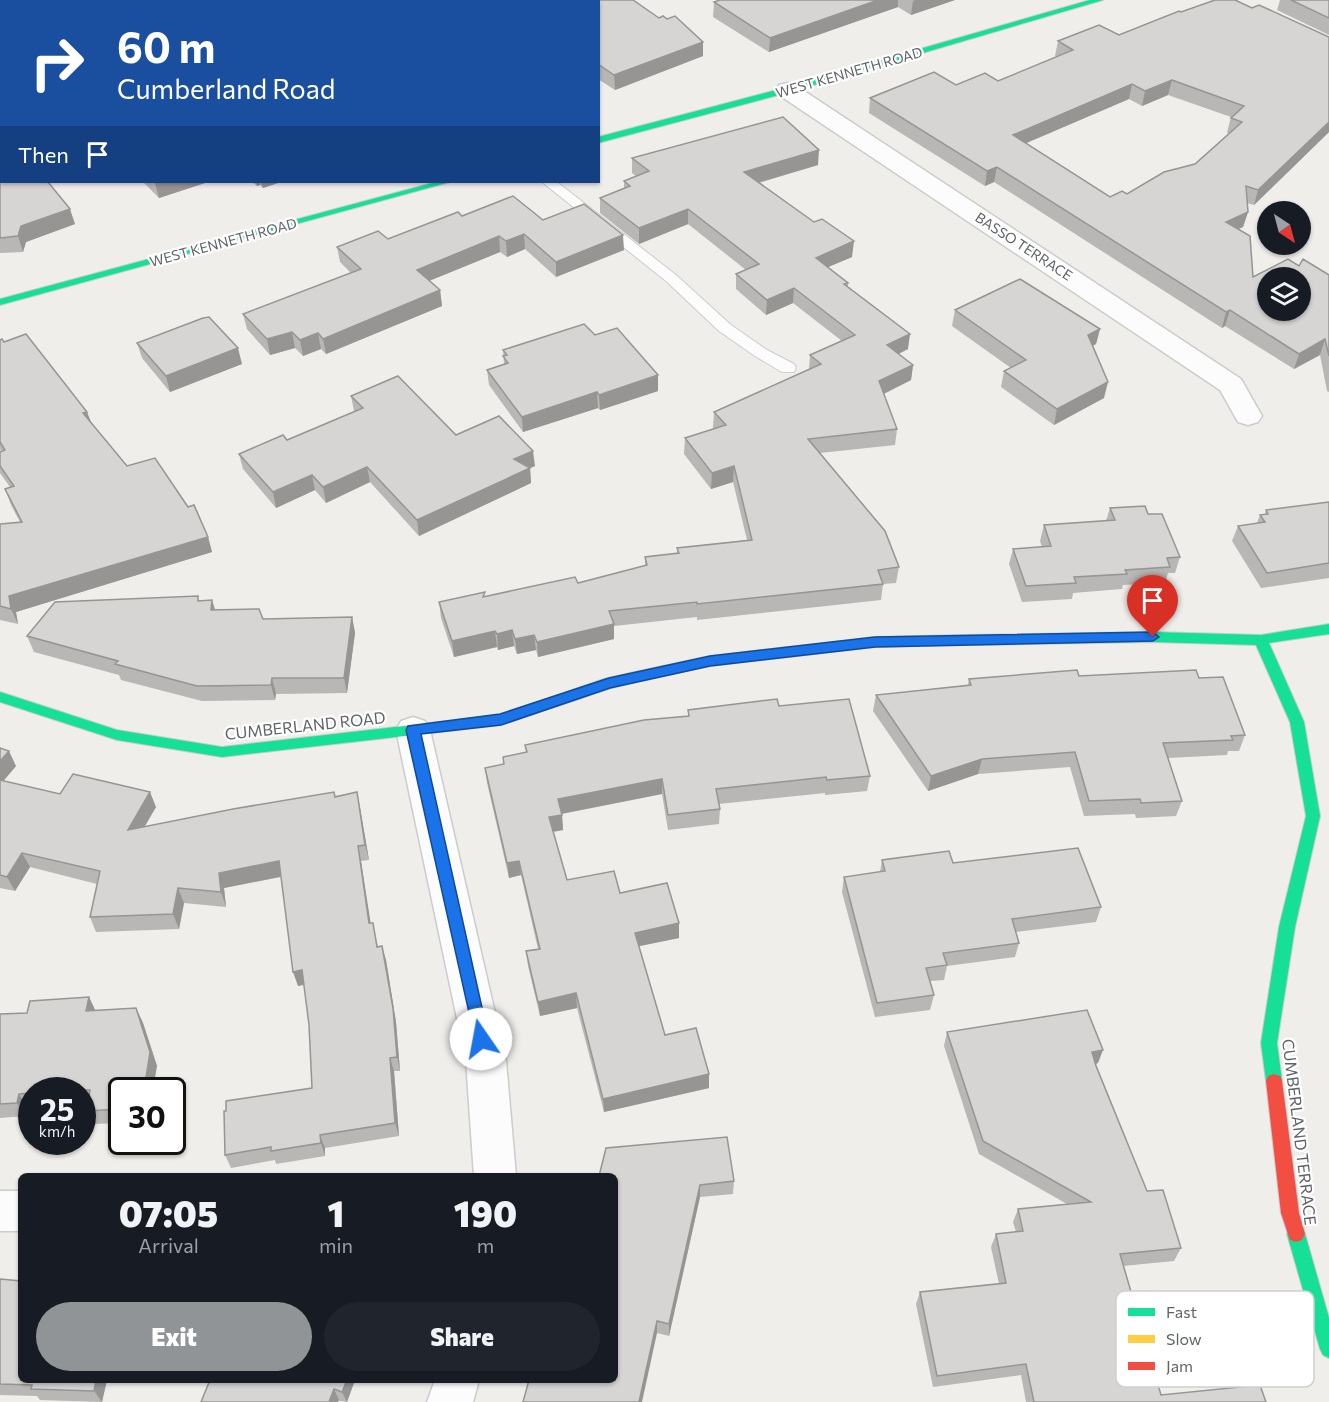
<!DOCTYPE html>
<style>
:root{--surface:#171b24;--page:#20242c;--text:#f1f3f6;--muted:#9ea1a6;--accent:#919496}
body{margin:0;font-family:Commissioner,sans-serif;background:var(--page);color:var(--text);height:100vh;display:flex;flex-direction:column;font-size:22px;white-space:nowrap}
*{box-sizing:border-box;margin:0}
p{font-size:20px;color:var(--muted)}
.icon{flex:none;width:33px;height:33px;fill:none;stroke:currentColor;stroke-width:2;stroke-linecap:round;stroke-linejoin:round}
.map{position:relative;flex:1;overflow:hidden}
.sheet{position:absolute;left:18px;top:1173px;width:600px;height:210px;display:flex;flex-direction:column;background:var(--surface);border-radius:9px;box-shadow:0 2px 4px #0004}
.sheet>*{flex:none}
.guide{position:absolute;left:0px;top:0px;width:600px;height:183px;box-shadow:0 2px 4px #0004;background:#1a4fa0;color:#fff;overflow:hidden}
.needle{width:39px;rotate:144deg}
.buttons{position:absolute;left:1257px;top:201px;display:grid;gap:12px}
.buttons a{display:grid;place-items:center;width:54px;height:54px;border-radius:50%;background:var(--surface);box-shadow:0 2px 4px #0004;font-size:30px}
.speed{position:absolute;left:18px;top:1077px;display:flex;gap:12px;font-size:30px;font-weight:700;text-align:center}
.speed>*{display:grid;place-content:center;width:78px;height:78px;border-radius:50%;background:var(--surface);box-shadow:0 2px 4px #0004;line-height:1}
.speed small{font-size:15px;font-weight:400}
.speed .limit{border:3px solid #111;border-radius:9px;background:#fff;color:#111}
.pin{position:absolute;display:grid;place-items:center;width:51px;height:51px;color:#fff;margin:-62px -26px;border-radius:50% 50% 50% 0;rotate:-45deg;box-shadow:0 0 6px #0007}
.pin .icon{rotate:45deg}
.me{position:absolute;width:66px;margin:-33px;rotate:348deg;stroke-linejoin:round;filter:drop-shadow(0 0 4px #0008)}
.turn{display:flex;align-items:center;gap:21px;height:126px;padding:0 18px;font-size:27px}
.turn .icon{width:78px;height:78px;stroke-width:2.5}
.turn b{display:block;font-size:42px;line-height:51px}
.then{display:flex;align-items:center;height:57px;padding:0 18px;background:#0003;gap:12px;font-size:22px}
.eta{display:flex;justify-content:space-evenly;align-items:center;height:102px;text-align:center}
.eta b{font-size:36px;font-weight:800;line-height:42px}
.button{display:flex;gap:12px;margin-top:auto;padding:12px 18px}
.button a{flex:1;height:69px;border-radius:36px;background:var(--accent);color:#fff;font-size:24px;font-weight:800;line-height:69px;text-align:center}
.button a+a{background:var(--page);color:var(--text)}
.map>svg:first-child{display:block}
</style>
<div class="map">
<svg width="1329" height="1402" viewBox="0 0 1329 1402">
<rect width="100%" height="100%" fill="#efeeea"/>
<g fill="none" stroke-linecap="round" stroke-linejoin="round">
<defs>
<path id="lane" d="M542,182H557L676,275L731,325L767,350L794,364L796,368L794,372H782L755,356L719,331L666,281Z"/>
<g id="street">
<path d="M65,0H89L64,2Z"/>
<rect x="0" y="17" width="2" height="12"/>
<path d="M787,83L795,85L1241,379L1262,416L1258,422L1248,425L1238,422L1220,390L779,95L776,90L779,85Z"/>
<path d="M413,717L425,721L430,730L506,1061L516,1176H474L466,1061L396,730L401,721Z"/>
<rect x="0" y="1191" width="21" height="40"/>
<path d="M435,1380H479L473,1402H427Z"/>
</g>
<g id="fast">
<path d="M1090,0H1103L790,92L598,143V137L784,88Z"/>
<path d="M436,182H450L0,305V299Z"/>
<path d="M1329,624V634L1269,643L1304,722L1320,816L1295,927L1277,1043L1282,1081L1280,1086L1274,1088L1268,1086L1266,1081L1261,1043L1279,927L1306,816L1290,722L1256,645L1153,642L967,645L960,640L967,635L1153,632L1261,635Z"/>
<path d="M630,673L635,674L637,678L635,682L611,688L501,725L222,757L117,740L0,702V692L117,730L222,747L500,715L604,679Z"/>
<path d="M1296,1226L1302,1228L1305,1234L1329,1318V1358L1323,1355L1320,1349L1287,1234L1290,1228Z"/>
</g>
<path id="slow" d="M967,635L974,640L967,645L875,647L710,666L630,683L623,678L630,673L710,656L875,637Z"/>
<path id="jam" d="M1274,1074L1280,1076L1282,1081L1299,1213L1305,1234L1302,1240L1296,1242L1290,1240L1281,1213L1266,1081L1268,1076Z"/>
</defs>
<use href="#lane" stroke="#cbcccc" stroke-width="2"/>
<use href="#street" stroke="#cbcccc" stroke-width="3"/>
<use href="#fast" stroke="#cacacb" stroke-width="2"/>
<use href="#slow" stroke="#cacacb" stroke-width="2"/>
<use href="#jam" stroke="#cacacb" stroke-width="2"/>
<use href="#lane" fill="#fdfcfc" fill-rule="evenodd"/>
<use href="#street" fill="#fdfcfc" fill-rule="evenodd"/>
<use href="#fast" fill="#16e098" fill-rule="evenodd"/>
<use href="#slow" fill="#ffcf43" fill-rule="evenodd"/>
<use href="#jam" fill="#f24e42" fill-rule="evenodd"/>
</g>
<g fill="#b8b7b5" fill-rule="evenodd">
<path d="M225,0H633L703,56L615,90L598,79V2H224Z"/>
<path d="M720,0H955L911,15L898,7L769,52L713,17L714,2Z"/>
<path d="M1280,0H1329V35L1277,10Z"/>
<path d="M1252,8L1329,37V132L1254,205L1247,203L1248,212L1243,227L1238,229L1253,277L1299,266L1329,275V392L1327,391L1320,355L1294,369L1225,326L1222,328L994,182L985,186L869,113L870,98L956,85L998,81L1057,57L1055,56L1058,41L1119,35L1181,12ZM1168,95L1231,117L1227,133H1229L1195,164L1127,194L1110,197L1026,143L1129,99L1142,106Z"/>
<path d="M0,55L2,182L75,224L26,242L23,252L0,253Z"/>
<path d="M632,158L818,165L759,183L852,257L828,267L848,283V287L908,349L899,354L913,365L911,380L884,394L897,429L895,445L820,453L899,567L896,583L883,584L881,600L697,620V617L614,626V639L538,657L536,650L517,654L514,646L498,650L497,647L454,657L441,618L439,602L485,597L578,583L645,566V557L677,554V548L747,540L733,482L711,489L684,454L685,438L714,429L713,428L714,412L809,369L810,355L842,341L793,303L766,315L736,289V274L746,270L688,224L639,244L600,213V198L624,188V181L636,176L632,173Z"/>
<path d="M143,182H208L159,198Z"/>
<path d="M252,182H281L263,188L260,185L257,186Z"/>
<path d="M462,216L543,220L624,250L556,277L525,249L507,257L500,252L429,281L440,290L442,306L326,354L321,349L303,356L295,348L270,355L247,329L243,314L351,273L340,262L337,247L388,239Z"/>
<path d="M955,310L1100,329L1096,344L1093,346L1104,398L1054,425L1001,387L1004,371L1011,368L952,326Z"/>
<path d="M595,335L658,375V391L600,410L598,408L523,432L489,385L487,370L504,364L503,350Z"/>
<path d="M0,340L4,342L91,422L127,466L208,537L212,552L16,612L18,624L0,620V524L20,522L11,505L5,489L10,487L0,473V452L1,451L0,449Z"/>
<path d="M137,343L242,364L170,392L142,358Z"/>
<path d="M351,396L535,466L530,468L531,483L419,536L370,482L326,503L315,490L276,508L243,469L239,454L287,440L354,411Z"/>
<path d="M1329,502V578L1261,588L1232,541L1238,526L1257,523L1260,515L1265,514L1266,510Z"/>
<path d="M1110,508L1148,514L1180,557L1175,573H1168L1165,583L1123,585L1122,589L1073,593L1072,599L1022,602L1009,564L1013,549L1042,547L1040,541L1044,525L1106,521Z"/>
<path d="M212,600L215,610L263,619L352,617L355,633L347,693L276,694L275,700L202,701L121,680L119,675L34,652L27,636L199,601Z"/>
<path d="M1079,676L1199,678L1245,735L1239,751H1228L1227,755L1168,758L1182,801L1176,816L1136,818L1135,814L1084,816L1070,767L978,774L928,791L873,711L876,695L968,685L969,679Z"/>
<path d="M779,706L870,776L867,791L825,795V793L719,804L720,809L719,824L668,830L662,794L562,814L563,830L553,832L567,880L620,893L679,938L639,946L665,1035L709,1088L604,1112L577,1008L540,1016L528,966L526,951L538,949L521,875L509,878L487,783L485,768L504,764L526,753L525,745L688,716V710Z"/>
<path d="M0,748L16,766L3,781L60,794L156,807L144,827L335,796L357,792L369,860L361,861L370,923H373L378,947L386,960L396,1022L400,1071H394L399,1136L325,1148V1156L276,1164L275,1160L231,1168L225,1155L312,1088L309,1025L304,985L298,986L281,877L224,888L226,907L184,903L179,929L96,932L90,917L97,884L30,867L15,891L0,888Z"/>
<path d="M882,860L953,863L1101,907L1096,922L1016,932L1019,943L1015,957L947,966L944,980L930,981L934,995L930,1010L875,1017L842,892L844,877L880,872Z"/>
<path d="M89,997L95,1010L136,1008L143,1023L157,1066L122,1090V1123L93,1124L86,1111L87,1104L82,1105V1090H32V1107L27,1108L26,1116L0,1118V1014L27,1013Z"/>
<path d="M947,1032L1098,1063L1096,1064L1147,1191L1181,1248L1174,1261L1123,1266L1161,1395L1266,1402H1026L1021,1375L933,1387L916,1304L920,1292L999,1284L991,1247L996,1234L1016,1232L1013,1222L1018,1209L1067,1204L979,1154L944,1046Z"/>
<path d="M615,1176L734,1181L733,1194L700,1197L669,1336L657,1333L615,1380Z"/>
<path d="M0,1279L107,1380L102,1402L40,1400L37,1396L0,1395Z"/>
<path d="M210,1380H355L347,1402Z"/>
</g>
<g fill="#969594">
<path d="M878,0H898V7L769,52L770,38Z"/>
<path d="M915,0H955L911,15L913,1Z"/>
<path d="M703,42V56L615,90L614,75Z"/>
<path d="M1172,80L1168,95L1142,106L1145,91Z"/>
<path d="M1132,84L1129,99L1010,150L1013,135Z"/>
<path d="M1329,122V132L1254,205L1258,190Z"/>
<path d="M819,150L818,165L743,187L744,172Z"/>
<path d="M997,167L994,182L985,186L987,171Z"/>
<path d="M159,182H208L159,198L155,183Z"/>
<path d="M256,182H259L260,185L257,186Z"/>
<path d="M261,182H281L263,188Z"/>
<path d="M70,209L75,224L26,242L23,252L18,236L21,226Z"/>
<path d="M688,209V224L639,244V228Z"/>
<path d="M1248,212L1243,227L1221,237L1226,222Z"/>
<path d="M524,234L525,249L507,257L506,241Z"/>
<path d="M623,235L624,250L556,277V262Z"/>
<path d="M499,236L500,252L419,285L417,270Z"/>
<path d="M854,241L852,257L814,273L816,258Z"/>
<path d="M794,288L793,303L766,315L767,300Z"/>
<path d="M440,290L442,306L326,354L323,339Z"/>
<path d="M1230,310L1225,326L1222,328L1226,312Z"/>
<path d="M1100,329L1096,344L1084,350L1088,335Z"/>
<path d="M292,332L295,348L270,355L267,339Z"/>
<path d="M318,333L321,349L303,356L300,340Z"/>
<path d="M910,334L908,349L885,360L887,345Z"/>
<path d="M1325,339L1320,355L1294,369L1299,354Z"/>
<path d="M238,348L242,364L170,392L166,376Z"/>
<path d="M913,365L911,380L877,397L879,381Z"/>
<path d="M658,375V391L600,410L599,395Z"/>
<path d="M1108,382L1104,398L1054,425L1057,409Z"/>
<path d="M597,392L598,408L523,432L522,417Z"/>
<path d="M87,412L93,427L83,413Z"/>
<path d="M533,451L535,466L530,468L531,483L419,536L417,520L514,459Z"/>
<path d="M734,466L733,482L711,489L712,473Z"/>
<path d="M367,467L370,482L326,503L323,487Z"/>
<path d="M312,475L315,490L276,508L273,492Z"/>
<path d="M208,537L212,552L16,612L18,624L11,609L9,596Z"/>
<path d="M212,600L217,616L211,610Z"/>
<path d="M352,617L355,633L347,693L344,678Z"/>
<path d="M614,624V639L538,657L537,642Z"/>
<path d="M512,630L514,646L498,650L497,634Z"/>
<path d="M495,631L497,647L454,657L452,641Z"/>
<path d="M534,635L536,650L517,654L515,639Z"/>
<path d="M272,678L276,694L275,700L271,685Z"/>
<path d="M9,751L16,766L0,785V761Z"/>
<path d="M982,759L978,774L928,791L931,776Z"/>
<path d="M662,779V794L560,814L558,799Z"/>
<path d="M150,792L156,807L134,845L128,830Z"/>
<path d="M357,792L360,807L369,860L365,845Z"/>
<path d="M562,815L563,830L551,832L549,817Z"/>
<path d="M358,846L361,861L373,938L369,923Z"/>
<path d="M22,853L30,867L15,891L7,877Z"/>
<path d="M279,861L284,876L224,888L226,907L221,892L219,873Z"/>
<path d="M519,861L521,875L509,878L507,863Z"/>
<path d="M178,888L184,903L179,929L173,914Z"/>
<path d="M679,923V938L635,947V933Z"/>
<path d="M382,946L386,960L396,1022L400,1071L397,1057Z"/>
<path d="M302,970L306,984L298,986L293,972Z"/>
<path d="M576,993L577,1008L540,1016L538,1002Z"/>
<path d="M89,997L96,1012L86,1011Z"/>
<path d="M136,1008L143,1023L157,1066L153,1090H144Z"/>
<path d="M1103,1050L1098,1063L1087,1066L1092,1052Z"/>
<path d="M390,1058L394,1071L399,1136L395,1123Z"/>
<path d="M709,1074V1088L604,1112L603,1099Z"/>
<path d="M19,1094L27,1108L26,1116L17,1103Z"/>
<path d="M320,1135L325,1148V1156L321,1143Z"/>
<path d="M700,1185V1197L669,1336V1324Z"/>
<path d="M657,1321V1333L642,1402H639Z"/>
<path d="M96,1380H107L102,1402L94,1391Z"/>
<path d="M347,1380H355L347,1402L342,1392Z"/>
<path d="M334,1389L339,1400L338,1402H329Z"/>
</g>
<g fill="#d6d5d3" stroke="#969594" stroke-width="1.5" fill-rule="evenodd">
<path d="M204,0H212L214,2H199Z"/>
<path d="M225,0H304L299,2H224Z"/>
<path d="M307,0H633L659,18L663,16L667,19L675,16L703,42L614,75L598,64V2H309Z"/>
<path d="M720,0H878L770,38L714,2Z"/>
<path d="M1215,0H1235L1252,8L1259,5L1329,37V122L1258,190L1246,186L1248,212L1226,222L1250,236L1253,277L1288,259L1299,266L1303,259L1329,275V356L1325,339L1299,354L1230,310L1226,312L997,167L987,171L870,98L934,72L956,85L985,73L998,81L1073,50L1058,41L1099,25L1119,35L1179,11L1181,12ZM1172,80L1244,106L1231,118L1242,122L1195,164L1164,172L1127,194L1122,191L1110,197L1013,135L1132,84L1145,91ZM1268,278H1300V310H1268Z"/>
<path d="M1291,0H1329V18Z"/>
<path d="M2,54V182H48L70,209L21,226L18,236L0,238V55Z"/>
<path d="M783,117L819,150L744,172L814,222L822,219L854,241L816,258L848,283L844,284L910,334L887,345L913,365L879,381L897,429L808,439L885,531L899,567L878,570L883,584L697,604V602L609,611L614,624L537,642L534,635L515,639L512,630L497,634L495,631L452,641L439,602L485,592L483,597L575,577L578,583L647,565L645,557L679,553L677,548L752,540L734,466L712,473L685,438L726,425L714,412L821,364L810,355L855,335L794,288L767,300L736,274L759,264L688,209L639,228L600,198L630,186L624,181L649,171L632,158Z"/>
<path d="M513,196L543,220L584,204L623,235L556,262L524,234L506,241L499,236L417,270L440,290L323,339L318,333L300,340L292,332L267,339L243,314L361,269L337,247L378,231L388,239L458,212L462,216Z"/>
<path d="M1020,279L1100,329L1088,335L1108,382L1057,409L1004,371L1026,360L955,310Z"/>
<path d="M209,317L238,348L166,376L137,343L203,318Z"/>
<path d="M584,324L595,335L617,328L658,375L599,395L597,392L522,417L487,370L508,363L503,356L507,355L503,350Z"/>
<path d="M26,334L87,412L83,413L127,466L155,458L188,507L194,505L208,537L9,596L11,609L0,606V524L22,522L5,489L14,486L0,466V452L5,450L0,442V340L2,339L4,342Z"/>
<path d="M398,376L456,435L499,416L533,451L514,459L530,468L417,520L367,467L323,487L312,475L273,492L239,454L283,435L287,440L363,408L351,396Z"/>
<path d="M1329,502V563L1267,573L1238,526L1265,522L1260,515L1268,514L1266,510Z"/>
<path d="M1145,506L1148,514H1162L1180,557L1167,558L1170,567L1125,570L1127,574L1074,577L1076,583L1026,586L1013,549L1051,546L1044,525L1115,520L1110,508Z"/>
<path d="M198,596V601L212,600L211,610L259,609L263,619L352,617L344,678H272L271,685L197,686L115,664L118,661L27,636L55,602Z"/>
<path d="M1077,670L1079,676L1196,670L1199,678L1223,677L1245,735L1231,736L1233,740L1163,743L1182,801L1141,803L1140,799L1089,801L1075,752L982,759L931,776L876,695L971,685L969,679Z"/>
<path d="M777,699L779,706L849,699L870,776L827,780L826,777L716,789L720,809L668,815L662,779L558,799L562,815L549,817L567,880L614,871L620,893L667,883L679,923L635,933L665,1035L696,1028L709,1074L603,1099L576,993L538,1002L526,951L540,949L519,861L507,863L485,768L504,764L503,757L527,752L525,745L644,720L689,716L688,710Z"/>
<path d="M0,748L9,751L0,761Z"/>
<path d="M73,774L150,792L128,830L233,809L334,792L335,797L357,792L365,845L358,846L369,923H373L377,947L382,946L393,1008L397,1057L390,1058L395,1123L320,1135L321,1143L271,1151V1147L225,1155L224,1111H226V1101L312,1088L309,1025L302,970L293,972L279,861L219,873L221,892L178,888L173,914L90,917L100,871L22,853L7,877L0,875V780L60,794Z"/>
<path d="M1078,848L1101,907L1012,919L1019,943L943,953L947,965L926,968L934,995L877,1003L844,877L885,871L882,860L949,851L953,863Z"/>
<path d="M89,997L86,1011L136,1008L150,1052L144,1090H122V1109L86,1111L90,1090H32V1093L19,1094L17,1103L0,1104V1014L27,1013L30,1001Z"/>
<path d="M1087,1010L1103,1050L1092,1052L1096,1066L1147,1191L1163,1190L1181,1248L1120,1254L1161,1395L1260,1385L1266,1402H1034L1026,1364L937,1376L920,1292L1006,1283L996,1234L1023,1231L1018,1209L1091,1202L983,1141L947,1032Z"/>
<path d="M727,1137L734,1181L700,1185L669,1324L657,1321L639,1402H523L529,1380H615V1176H599L606,1148Z"/>
<path d="M0,1279L21,1281V1380H96L94,1391L31,1389L32,1385L0,1384Z"/>
<path d="M210,1380H347L342,1392L334,1389L329,1402H201Z"/>
</g>
<path fill="#1a73e8" stroke="#114b97" stroke-width="1.5" d="M1153,632L1159,637L1153,641L875,647L710,666L610,688L501,725L421,734L489,1039L487,1044L481,1046L476,1044L406,730L408,726L500,714L609,678L710,656L875,637Z"/>
<g text-anchor="middle" dominant-baseline="central" stroke-width="4.5" stroke-linejoin="round" paint-order="stroke">
<g font-size="14" fill="#5f6368" stroke="#fff">
<text transform="translate(849 72) rotate(-16)">WEST KENNETH ROAD</text>
<text transform="translate(223 242) rotate(-15)">WEST KENNETH ROAD</text>
<text transform="translate(1024 246) rotate(33)">BASSO TERRACE</text>
</g>
<g font-size="16" fill="#5f6368" stroke="#fff">
<text transform="translate(305 725) rotate(-6)">CUMBERLAND ROAD</text>
<text transform="translate(1300 1132) rotate(83)">CUMBERLAND TERRACE</text>
</g>
</g>
<rect x="1116" y="1291" width="198" height="96" rx="9" fill="#fff" stroke="#cfd0d2" stroke-width="1.5"/>
<rect x="1128" y="1308" width="27" height="8" fill="#16e098"/>
<rect x="1128" y="1335" width="27" height="8" fill="#ffcf43"/>
<rect x="1128" y="1362" width="27" height="8" fill="#f24e42"/>
<g font-size="16" fill="#5f6368">
<text x="1166" y="1318">Fast</text>
<text x="1166" y="1345">Slow</text>
<text x="1166" y="1372">Jam</text>
</g>
</svg>
<div class="buttons">
<a><svg class="needle" viewBox="-14 -14 28 28"><path d="M0-13l5 13h-10z" fill="#e53935"/><path d="M0 13l5-13h-10z" fill="#9ea1a6"/></svg></a>
<a><svg class="icon" aria-label="layers" viewBox="0 0 24 24"><path d="M12 4l9 5-9 5-9-5zM3 14l9 5 9-5"/></svg></a>
</div>
<div class="speed"><div>25<small>km/h</small></div><div class="limit">30</div></div>
<div class="pin" style="left:1153px;top:637px;background:#d93025"><svg class="icon" aria-label="arrive" viewBox="0 0 24 24"><path d="M6 21V4h12l-3 4 3 4H6"/></svg></div>
<svg class="me" style="left:481px;top:1039px" viewBox="-20 -20 40 40"><circle r="19" fill="#fff"/><path d="M0-13L10 11 0 6-10 11z" fill="#1a73e8"/></svg>
<div class="guide">
<div class="turn"><svg class="icon" aria-label="right" viewBox="0 0 24 24"><path d="M7 20v-9h11M14 6l5 5-5 5"/></svg><div><b>60 m</b>Cumberland Road</div></div>
<div class="then">Then<svg class="icon" aria-label="arrive" viewBox="0 0 24 24"><path d="M6 21V4h12l-3 4 3 4H6"/></svg></div>
</div>
<section class="sheet">
<div class="eta">
<div><b>07:05</b><p>Arrival</p></div>
<div><b>1</b><p>min</p></div>
<div><b>190</b><p>m</p></div>
</div>
<div class="button"><a>Exit</a><a>Share</a></div>
</section>
</div>
